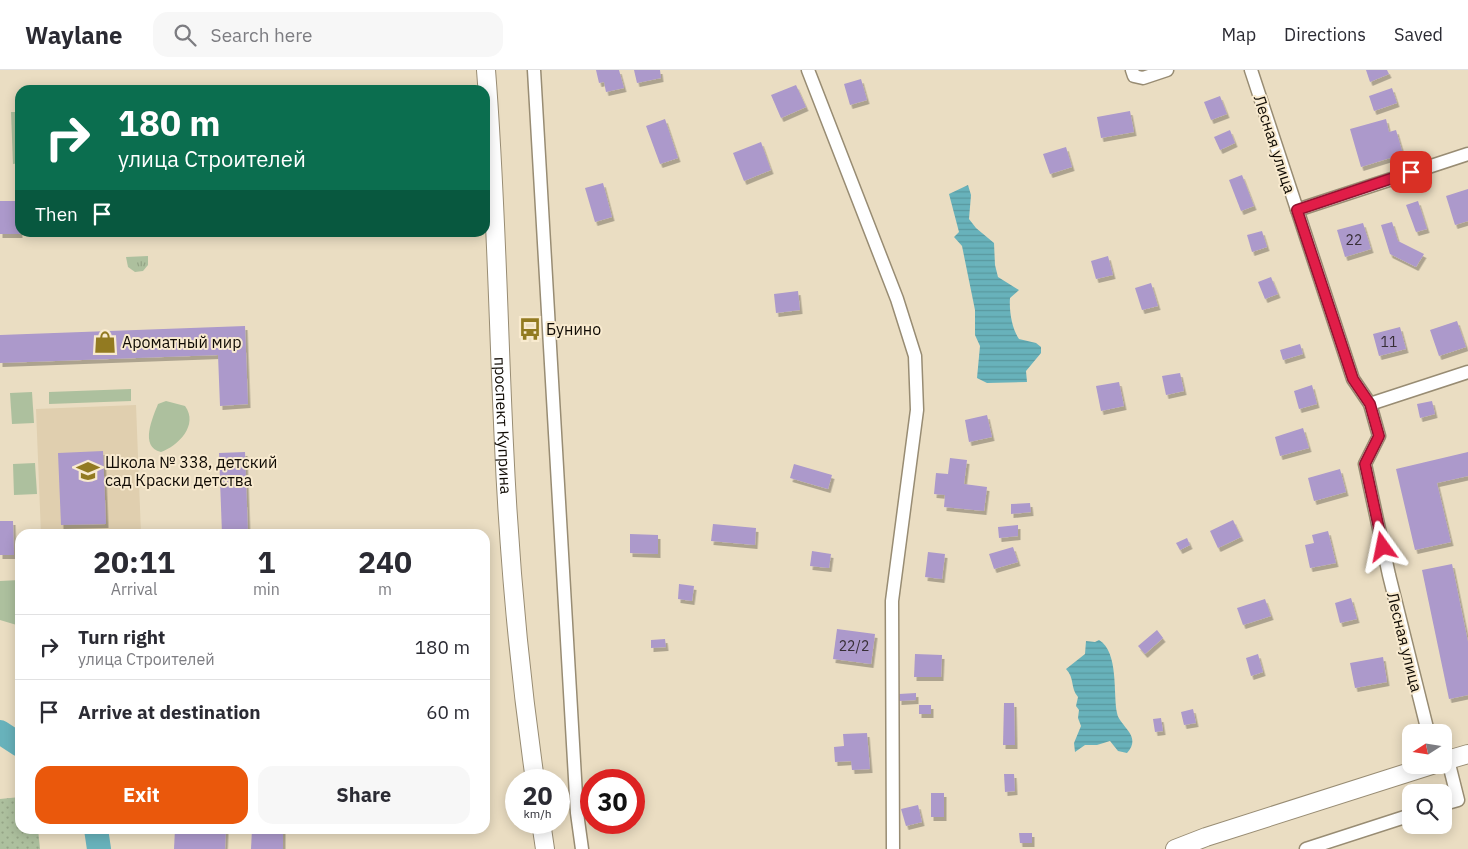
<!DOCTYPE html>
<meta charset="utf-8">
<style>
:root{--surface:#fff;--page:#f7f7f7;--text:#2b2b33;--muted:#7c7c81;--line:#e1e1e2;--accent:#ea580c}
body{margin:0;font-family:"IBM Plex Sans",sans-serif;background:var(--page);color:var(--text);height:100vh;display:flex;flex-direction:column;font-size:19px;white-space:nowrap}
*{box-sizing:border-box;margin:0}
p{font-size:16px;color:var(--muted)}
.icon{flex:none;width:28px;height:28px;fill:none;stroke:currentColor;stroke-width:2;stroke-linecap:round;stroke-linejoin:round}
.map{position:relative;flex:1;overflow:hidden}
.panel{position:absolute;left:15px;top:459px;width:475px;height:305px;display:flex;flex-direction:column;background:var(--surface);border-radius:15px;box-shadow:0 2px 12px #0003}
.panel>*{flex:none}
.banner{position:absolute;left:15px;top:15px;width:475px;height:152px;border-radius:15px;box-shadow:0 2px 12px #0003;background:#0b6e4f;color:#fff;overflow:hidden}
.needle{width:32px;rotate:258deg}
.buttons{position:absolute;left:1402px;top:654px;display:grid;gap:10px}
.buttons a{display:grid;place-items:center;width:50px;height:50px;border-radius:10px;background:var(--surface);box-shadow:0 2px 12px #0003;font-size:25px}
.speed{position:absolute;left:505px;top:699px;display:flex;gap:10px;font-size:25px;font-weight:700;text-align:center}
.speed>*{display:grid;place-content:center;width:65px;height:65px;border-radius:50%;background:var(--surface);box-shadow:0 2px 12px #0003;line-height:1}
.speed small{font-size:12px;font-weight:400}
.speed .limit{border:8px solid #d22;background:#fff;color:#111}
.pin{position:absolute;display:grid;place-items:center;width:42px;height:42px;color:#fff;margin:-21px;border-radius:10px;box-shadow:0 2px 8px #0006}
.me{position:absolute;width:55px;margin:-28px;rotate:348deg;stroke-linejoin:round;filter:drop-shadow(0 0 4px #0008)}
.turn{display:flex;align-items:center;gap:18px;height:105px;padding:0 20px;font-size:22px}
.turn .icon{width:65px;height:65px;stroke-width:2.5}
.turn b{display:block;font-size:35px;line-height:42px}
.then{display:flex;align-items:center;height:48px;padding:0 20px;background:#0003;gap:10px;font-size:19px}
.eta{display:flex;justify-content:space-evenly;align-items:center;height:85px;text-align:center}
.eta b{font-size:30px;font-weight:700;line-height:35px}
.cta{display:flex;gap:10px;margin-top:auto;padding:10px 20px}
.cta a{flex:1;height:58px;border-radius:15px;background:var(--accent);color:#fff;font-size:20px;font-weight:700;line-height:58px;text-align:center}
.cta a+a{background:var(--page);color:var(--text)}
ul{padding:0;list-style:none}
li{display:flex;align-items:center;gap:15px;height:65px;padding:0 20px;border-top:1px solid var(--line)}
li div{flex:1}
li b{display:block;font-size:19px}
li em{font-style:normal}
header{display:flex;align-items:center;gap:30px;box-sizing:border-box;height:70px;padding:0 25px;background:var(--surface);border-bottom:1px solid var(--line)}
header strong{font-size:24px}
nav{display:flex;gap:28px;margin-inline-start:auto;font-size:18px}
.search{width:350px;height:45px;background:var(--page);display:flex;align-items:center;gap:12px;box-sizing:border-box;padding:0 18px;border-radius:15px;color:var(--muted);font-size:19px}
.map>svg:first-child{display:block}
</style>
<header>
<strong>Waylane</strong>
<div class="search"><svg class="icon" aria-label="search" viewBox="0 0 24 24"><circle cx="10" cy="10" r="6"/><path d="M15 15l6 6"/></svg>Search here</div>
<nav><a>Map</a><a>Directions</a><a>Saved</a></nav>
</header>
<div class="map">
<svg width="1468" height="779" viewBox="0 0 1468 779">
<defs>
<pattern id="grass-tufts" width="24" height="20" patternUnits="userSpaceOnUse" patternTransform="scale(1.25)"><rect width="24" height="20" fill="#adc09e"/><path d="M3 7l-1-3M5 7V3M7 7l1-3M15 17l-1-3M17 17v-4M19 17l1-3" fill="none" stroke="#94a486"/></pattern>
<pattern id="garden-dots" width="8" height="8" patternUnits="userSpaceOnUse" patternTransform="scale(1.25)"><rect width="8" height="8" fill="#adc09e"/><path d="M2 2h.1M6 6h.1" fill="none" stroke="#94a486" stroke-width="1.8" stroke-linecap="round"/></pattern>
<pattern id="water-rules" width="6" height="5" patternUnits="userSpaceOnUse" patternTransform="scale(1.25)"><rect width="6" height="5" fill="#68b2bb"/><path d="M0 2.5h6" fill="none" stroke="#59989f"/></pattern>
<filter id="shadow"><feDropShadow dx="2.5" dy="4" stdDeviation="0" flood-color="#0004"/></filter>
</defs>
<rect width="100%" height="100%" fill="#eaddc2"/>
<path fill="#e0cfaf" d="M136,335L141,464H41L36,339Z"/>
<path fill="url(#grass-tufts)" d="M148,186V195L143,201L135,202L128,197L126,187Z"/>
<g fill="#adc09e">
<path d="M11,42H20V93L13,94Z"/>
<path d="M131,319V331L49,334V322Z"/>
<path d="M32,322L34,353L12,354L10,323Z"/>
<path d="M166,331L185,336C199,355 178,376 161,382C139,377 153,347 158,334Z"/>
<path d="M35,393L37,424L14,425L13,394Z"/>
<path d="M20,510V556L0,550V511Z"/>
</g>
<path fill="url(#garden-dots)" d="M20,727V759H38L40,779H0V729Z"/>
<g fill="url(#water-rules)">
<path d="M968,115L971,125L969,149L976,158L994,173L995,195L998,207L1019,220L1010,228C1009,241 1012,259 1019,269L1036,273L1041,277V283L1026,301L1027,312L987,313L977,308L980,276L975,265V240L962,176L954,167L959,162L949,124Z"/>
<path d="M1099,570C1119,582 1113,624 1117,643C1119,656 1143,666 1127,683L1118,681L1110,671L1097,675H1085L1075,682L1074,673L1081,656L1078,648L1079,640L1076,636L1078,627C1070,618 1075,608 1066,599L1085,584L1086,571L1095,572Z"/>
</g>
<g fill="none" stroke-linecap="round" stroke-linejoin="round">
<g stroke="#68b2bb" stroke-width="24">
<path d="M0,662L20,675"/>
<path d="M96,759L99,779"/>
</g>
</g>
<g fill="#ac99cb" filter="url(#shadow)">
<path d="M596,0H619L624,18L606,22L604,12L599,13Z"/>
<path d="M634,0H660L661,8L637,13Z"/>
<path d="M1366,0H1387L1389,4L1370,12Z"/>
<path d="M861,9L867,30L850,35L844,14Z"/>
<path d="M796,15L806,37L781,48L771,25Z"/>
<path d="M1392,18L1397,33L1374,41L1369,26Z"/>
<path d="M1220,26L1227,44L1211,50L1204,32Z"/>
<path d="M1130,41L1134,62L1101,68L1097,47Z"/>
<path d="M665,49L678,88L660,94L646,56Z"/>
<path d="M1386,49L1389,62L1396,60L1403,84L1361,97L1350,59Z"/>
<path d="M1230,60L1235,73L1220,80L1214,67Z"/>
<path d="M761,72L771,100L744,111L733,83Z"/>
<path d="M1066,77L1072,97L1050,104L1043,84Z"/>
<path d="M1242,105L1254,136L1241,141L1229,110Z"/>
<path d="M603,113L612,147L595,152L585,118Z"/>
<path d="M1468,119V151L1455,155L1446,126Z"/>
<rect x="0" y="131" width="20" height="33"/>
<path d="M1418,131L1427,159L1416,162L1406,135Z"/>
<path d="M1392,152L1398,171L1424,184L1416,197L1390,184L1381,155Z"/>
<path d="M1363,153L1371,179L1345,187L1337,160Z"/>
<path d="M1262,161L1267,177L1252,182L1247,165Z"/>
<path d="M1108,186L1113,205L1096,209L1091,191Z"/>
<path d="M1271,207L1278,224L1265,229L1258,212Z"/>
<path d="M1151,213L1158,236L1142,240L1135,218Z"/>
<path d="M798,221L800,240L776,243L774,224Z"/>
<path d="M1457,251L1466,277L1439,286L1430,260Z"/>
<path d="M245,256L248,334L220,336L218,285L0,293V265Z"/>
<path d="M1400,257L1406,279L1379,286L1373,264Z"/>
<path d="M1300,274L1303,284L1283,290L1280,280Z"/>
<path d="M1180,303L1184,321L1166,325L1162,306Z"/>
<path d="M1119,312L1124,336L1101,341L1096,316Z"/>
<path d="M1312,315L1317,334L1299,339L1294,321Z"/>
<path d="M1432,331L1435,344L1420,348L1417,334Z"/>
<path d="M987,345L992,367L969,372L965,350Z"/>
<path d="M1303,358L1309,378L1280,386L1275,367Z"/>
<path d="M103,381L106,454L61,455L58,383Z"/>
<path d="M245,382L248,464H222L219,383Z"/>
<path d="M1468,382V406L1437,413L1451,472L1415,480L1396,399Z"/>
<path d="M950,388L967,390L964,414L987,417L984,441L944,437L945,425L934,424L936,403L948,404Z"/>
<path d="M794,394L832,405L828,419L790,408Z"/>
<path d="M1340,399L1346,422L1314,431L1308,408Z"/>
<path d="M1030,433L1031,442L1011,444V434Z"/>
<path d="M1233,450L1241,467L1218,478L1210,461Z"/>
<path d="M0,451H13L14,485H0Z"/>
<path d="M713,454L756,458L755,475L711,471Z"/>
<path d="M1018,455V466L999,468L998,457Z"/>
<path d="M1328,461L1336,493L1310,498L1305,475L1314,473L1312,465Z"/>
<path d="M630,464L658,465V484L630,483Z"/>
<path d="M1187,468L1190,475L1180,480L1176,473Z"/>
<path d="M1013,477L1018,492L994,499L989,484Z"/>
<path d="M812,481L831,484L829,498L810,496Z"/>
<path d="M928,482L945,484L942,509L925,507Z"/>
<path d="M1452,494L1468,572V625L1449,629L1422,500Z"/>
<path d="M679,514L694,516L692,531L678,529Z"/>
<path d="M1351,528L1357,549L1340,553L1335,533Z"/>
<path d="M1265,529L1271,546L1243,555L1237,538Z"/>
<path d="M837,559L875,564L871,594L833,589Z"/>
<path d="M1157,560L1163,568L1145,584L1138,576Z"/>
<path d="M665,569L666,577L651,578V570Z"/>
<path d="M915,584L942,585L941,607H914Z"/>
<path d="M1258,584L1263,602L1251,606L1246,588Z"/>
<path d="M1383,587L1387,612L1355,618L1350,593Z"/>
<path d="M916,623V630L899,631V624Z"/>
<path d="M1004,633H1014L1015,675H1003Z"/>
<rect x="919" y="635" width="12" height="9"/>
<path d="M1193,639L1196,653L1184,655L1181,642Z"/>
<path d="M1161,648L1163,661L1155,662L1153,649Z"/>
<path d="M867,663L870,699L852,700L851,691L835,692L834,677L844,676L843,664Z"/>
<path d="M1004,704H1014L1015,721L1005,722Z"/>
<rect x="931" y="723" width="13" height="24"/>
<path d="M918,735L922,752L906,756L901,739Z"/>
<path d="M175,759H226L225,779H174Z"/>
<path d="M252,759H283V779H251Z"/>
<path d="M1019,763H1032V773H1020Z"/>
</g>
<g fill="none" stroke-linecap="round" stroke-linejoin="round">
<defs>
<g id="street">
<path d="M534,0L577,743L582,779"/>
<path d="M808,0L897,229L915,286L917,340L892,531L893,779"/>
<path d="M1132,0L1134,6L1143,8L1167,0"/>
<path d="M1251,0L1353,309L1370,334L1379,366L1365,394L1389,505L1428,662"/>
<path d="M1297,140L1468,84"/>
<path d="M1370,334L1468,302"/>
<path d="M1444,734L1458,730L1448,690"/>
<path d="M1306,779L1411,745"/>
</g>
<g id="secondary">
<path id="s1" d="M486,0C496,124 498,250 504,375C509,487 519,599 535,710"/>
<path d="M1444,691L1468,684"/>
<path d="M541,752L545,779"/>
<path d="M1175,779L1206,767L1432,695"/>
</g>
</defs>
<use href="#street" stroke="#988c73" stroke-width="15"/>
<use href="#secondary" stroke="#988c73" stroke-width="20"/>
<use href="#street" stroke="#fff" stroke-width="12"/>
<use href="#secondary" stroke="#fff" stroke-width="18"/>
</g>
<g fill="none" stroke-linecap="round" stroke-linejoin="round">
<defs>
<path id="route" d="M1383,477L1365,394L1379,366L1370,334L1353,309L1297,140L1411,102"/>
</defs>
<use href="#route" stroke="#92132f" stroke-width="12"/>
<use href="#route" stroke="#e11d48" stroke-width="9"/>
</g>
<defs>
<symbol id="bus-bare" viewBox="-9 -9 18 18"><path d="M-5-6H5V4H4V6H2V4H-2V6H-4V4H-5ZM-3.5-4V0h7V-4ZM-3.5 1.2v1.5H-2V1.2ZM2 1.2v1.5H3.5V1.2Z" fill="#927a21" stroke="#f8eacf" stroke-width="2.5" paint-order="stroke"/></symbol>
<symbol id="shop-bare" viewBox="-9 -9 18 18"><path d="M-5-2.5h2.3a2.7 3.5 0 0 1 5.4 0H5L5.5 6h-11ZM-1.5-2.5h3a1.5 2.3 0 0 0-3 0Z" fill="#927a21" stroke="#f8eacf" stroke-width="2.5" paint-order="stroke"/></symbol>
<symbol id="school-bare" viewBox="-9 -9 18 18"><path d="M0-5L7-2L0 1L-7-2ZM-4 1L0 2.5L4 1V4Q0 6-4 4Z" fill="#927a21" stroke="#f8eacf" stroke-width="2.5" paint-order="stroke"/></symbol>
</defs>
<g fill-rule="evenodd">
<use href="#bus-bare" x="514" y="243" width="32" height="32"/>
<use href="#shop-bare" x="89" y="256" width="32" height="32"/>
<use href="#school-bare" x="72" y="385" width="32" height="32"/>
</g>
<g text-anchor="middle" dominant-baseline="central" stroke-width="4" stroke-linejoin="round" paint-order="stroke">
<g font-size="14" fill="#372e36">
<text x="1354" y="170">22</text>
<text x="1389" y="272">11</text>
<text x="854" y="576">22/2</text>
</g>
<g font-size="16" fill="#100b04" stroke="#f8eacf">
<text transform="translate(1275 74) rotate(72)">Лесная улица</text>
<text stroke="none"><textPath href="#s1" startOffset="356">проспект Куприна</textPath></text>
<text transform="translate(1405 572) rotate(76)">Лесная улица</text>
</g>
<g font-size="16" fill="#100b04" stroke="#f8eacf" text-anchor="start">
<text x="546" y="259">Бунино</text>
<text x="122" y="272">Ароматный мир</text>
<text x="105" y="392">Школа № 338, детский<tspan x="105" dy="18">сад Краски детства</tspan></text>
</g>
</g>
</svg>
<div class="buttons">
<a><svg class="needle" viewBox="-14 -14 28 28"><path d="M0-13l5 13h-10z" fill="#e53935"/><path d="M0 13l5-13h-10z" fill="#7c7c81"/></svg></a>
<a><svg class="icon" aria-label="search" viewBox="0 0 24 24"><circle cx="10" cy="10" r="6"/><path d="M15 15l6 6"/></svg></a>
</div>
<div class="speed"><div>20<small>km/h</small></div><div class="limit">30</div></div>
<div class="pin" style="left:1411px;top:102px;background:#d93025"><svg class="icon" aria-label="arrive" viewBox="0 0 24 24"><path d="M6 21V4h12l-3 4 3 4H6"/></svg></div>
<svg class="me" style="left:1383px;top:477px" viewBox="-20 -20 40 40"><path d="M0-17L14 15 0 8-14 15z" fill="#e11d48" stroke="#fff" stroke-width="4"/></svg>
<div class="banner">
<div class="turn"><svg class="icon" aria-label="right" viewBox="0 0 24 24"><path d="M7 20v-9h11M14 6l5 5-5 5"/></svg><div><b>180 m</b>улица Строителей</div></div>
<div class="then">Then<svg class="icon" aria-label="arrive" viewBox="0 0 24 24"><path d="M6 21V4h12l-3 4 3 4H6"/></svg></div>
</div>
<section class="panel">
<div class="eta">
<div><b>20:11</b><p>Arrival</p></div>
<div><b>1</b><p>min</p></div>
<div><b>240</b><p>m</p></div>
</div>
<ul>
<li><svg class="icon" aria-label="right" viewBox="0 0 24 24"><path d="M7 20v-9h11M14 6l5 5-5 5"/></svg><div><b>Turn right</b><p>улица Строителей</p></div><em>180 m</em></li>
<li><svg class="icon" aria-label="arrive" viewBox="0 0 24 24"><path d="M6 21V4h12l-3 4 3 4H6"/></svg><div><b>Arrive at destination</b></div><em>60 m</em></li>
</ul>
<div class="cta"><a>Exit</a><a>Share</a></div>
</section>
</div>
